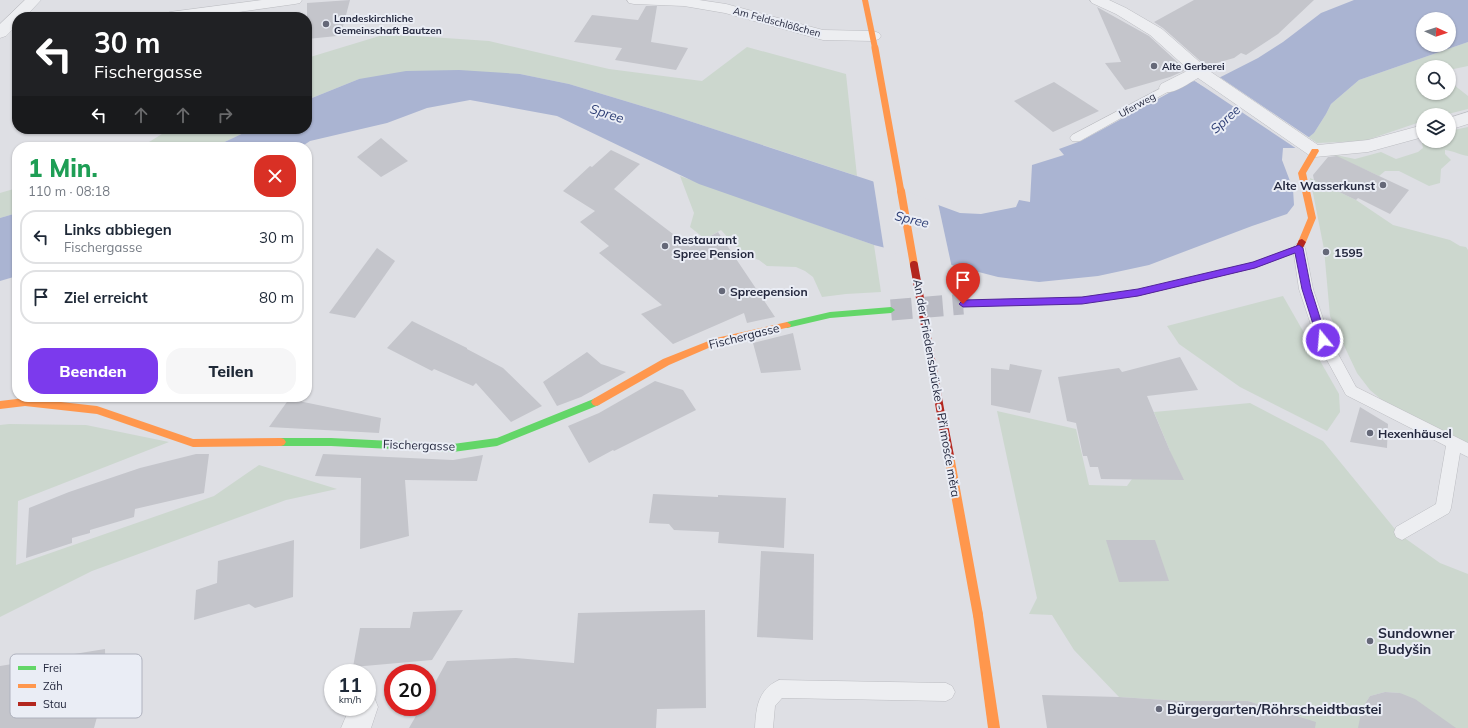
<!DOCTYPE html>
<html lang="de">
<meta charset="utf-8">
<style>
:root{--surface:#fff;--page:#f6f6f7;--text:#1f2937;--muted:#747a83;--line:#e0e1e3;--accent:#7c3aed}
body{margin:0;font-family:Mulish,sans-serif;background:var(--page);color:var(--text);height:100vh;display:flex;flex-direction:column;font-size:15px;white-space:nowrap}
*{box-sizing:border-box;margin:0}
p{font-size:13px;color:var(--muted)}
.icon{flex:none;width:22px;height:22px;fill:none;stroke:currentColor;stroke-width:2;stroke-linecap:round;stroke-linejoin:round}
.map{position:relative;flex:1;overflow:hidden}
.details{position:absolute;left:12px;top:142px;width:300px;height:260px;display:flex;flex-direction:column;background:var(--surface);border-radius:16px;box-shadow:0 1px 3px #0004}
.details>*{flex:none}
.top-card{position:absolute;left:12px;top:12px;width:300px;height:122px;border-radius:16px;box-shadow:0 1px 3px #0004;background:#202124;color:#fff;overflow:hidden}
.needle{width:26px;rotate:93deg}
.buttons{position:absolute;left:1416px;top:12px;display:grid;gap:8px}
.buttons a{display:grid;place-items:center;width:40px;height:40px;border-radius:50%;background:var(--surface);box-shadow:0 1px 3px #0004;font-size:20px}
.speed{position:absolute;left:324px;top:664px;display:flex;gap:8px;font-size:20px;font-weight:700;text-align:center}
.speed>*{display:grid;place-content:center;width:52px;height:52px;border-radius:50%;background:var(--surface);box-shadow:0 1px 3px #0004;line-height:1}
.speed small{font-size:10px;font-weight:400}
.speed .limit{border:6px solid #d22;background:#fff;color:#111}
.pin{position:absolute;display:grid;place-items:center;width:34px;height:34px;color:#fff;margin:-41px -17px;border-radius:50% 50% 50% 0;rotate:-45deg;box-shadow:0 0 4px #0007}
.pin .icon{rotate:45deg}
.me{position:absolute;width:44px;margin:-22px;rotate:343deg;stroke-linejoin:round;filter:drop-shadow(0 0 3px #0008)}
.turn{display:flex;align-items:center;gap:14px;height:84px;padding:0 16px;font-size:18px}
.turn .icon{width:52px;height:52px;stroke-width:2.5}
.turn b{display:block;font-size:28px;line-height:34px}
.lanes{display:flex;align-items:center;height:38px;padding:0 16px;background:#0003;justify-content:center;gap:20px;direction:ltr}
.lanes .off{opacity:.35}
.round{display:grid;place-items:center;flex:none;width:42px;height:42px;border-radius:16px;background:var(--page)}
.head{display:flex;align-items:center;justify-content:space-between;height:68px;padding:0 16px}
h1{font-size:24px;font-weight:800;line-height:30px;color:#1e9e55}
.primary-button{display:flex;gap:8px;margin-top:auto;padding:8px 16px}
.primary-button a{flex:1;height:46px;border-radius:16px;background:var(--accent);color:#fff;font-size:16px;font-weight:800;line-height:46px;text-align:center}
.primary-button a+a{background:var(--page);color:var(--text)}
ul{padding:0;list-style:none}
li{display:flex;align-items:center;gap:12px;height:54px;margin:0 8px 6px;padding:0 8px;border:2px solid var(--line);border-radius:16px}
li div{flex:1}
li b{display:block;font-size:15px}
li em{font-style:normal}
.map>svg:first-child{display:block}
</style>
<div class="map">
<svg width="1468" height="728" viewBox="0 0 1468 728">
<rect width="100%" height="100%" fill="#dedfe4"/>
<g fill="#ccd7ce">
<path d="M386,34L489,41L609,69L702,81L747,47L846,74L857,176L665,113L569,84L520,74L359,79L307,100V58Z"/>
<path d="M1468,42V66L1449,70V67H1423V93H1449V81L1468,96V109L1444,115H1423V121L1364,141L1317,143L1308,137L1314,133L1326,114L1331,104L1359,80Z"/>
<path d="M1468,127V156C1460,155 1454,151 1445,150V154L1451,160L1441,169L1440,183L1429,186L1399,171H1385L1379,176L1331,154L1355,159L1381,152L1396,159L1418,152L1423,148L1421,138H1423V141H1449V131Z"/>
<path d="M170,129H252L214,147H141Z"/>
<path d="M680,176L874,245L881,292L846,294L822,297L813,277L805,271L796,267L767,266L759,260L743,254L721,230L705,239L690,227L694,213Z"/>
<path d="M1310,178L1356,200L1393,225L1450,240L1460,246L1466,247L1468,250V443L1383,401L1370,390L1357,373L1330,316L1324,249Z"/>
<path d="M17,188V213L0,218V193Z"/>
<path d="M1283,296L1339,394L1340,412L1327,431L1240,387L1179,344L1167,326Z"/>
<path d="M1250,403L1323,441L1399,534L1440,563L1468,574V728H1445L1400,693L1385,692L1370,696L1362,708V728H1310L1290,714L1248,701H1181L1119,697L1074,650L1052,615L1029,614L1037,598L997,411L1076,429L1089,485L1127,486L1151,452L1170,451L1154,412Z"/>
<path d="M9,424L86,425L169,442L18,501L16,565L214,496L259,465L337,489L286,500L92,571L0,617V425Z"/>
</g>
<g fill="#aab4d2" fill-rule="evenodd">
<path d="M1354,0H1468V42L1359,80L1331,104L1326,114L1314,133L1295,148H1283L1282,160L1293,189L1294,205L1287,214L1252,226L1149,265L1098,276L1039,282L998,277L874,245L699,184L557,116L470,100L427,108L387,123L310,141L301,147H214L252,129H307V100L359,79L406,71L459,70L520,74L569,84L665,113L881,184L960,213L981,214L1016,207L1019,200L1030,202L1032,165L1064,155L1059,149L1081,141L1189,82L1195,81L1203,86L1258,58L1283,42L1321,13ZM1423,19H1449V45H1423Z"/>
<path d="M17,213V276L0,281V218Z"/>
</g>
<g fill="#dedfe4">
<path d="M1218,76L1310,138L1297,149L1195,81L1197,80L1203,84Z"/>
<path d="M873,179L938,203L952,268L884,250Z"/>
</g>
<g fill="#c4c5cb">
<path d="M350,0L342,30H339L337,36L307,39V3Z"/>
<path d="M1194,0H1314L1278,34L1246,55L1241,53L1234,58L1206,66L1163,28L1154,22Z"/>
<path d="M646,6H657L651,42L688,48L676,70L615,60L622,48L574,42L592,15L638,20Z"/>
<path d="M1097,7L1149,36L1186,70L1170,77L1125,90L1105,63L1121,62Z"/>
<path d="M1054,82L1099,111L1053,132L1014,101Z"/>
<path d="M381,138L408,161L381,177L357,157Z"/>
<path d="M611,150L640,164L614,189L690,247L718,232L775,317L747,323L744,313L673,344L641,314L662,305L599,253L609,246L580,222L595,211L563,191L590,166L592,167Z"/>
<path d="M1337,156L1379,176L1409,190L1390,214L1358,198L1356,200L1314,180L1313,175L1328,157Z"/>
<path d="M377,248L395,261L355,318L329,313Z"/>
<path d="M412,321L467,348V349L503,368L542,406L511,422L476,383L473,386L434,369L432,371L387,348Z"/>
<path d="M793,333L801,370L761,373L753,343Z"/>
<path d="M587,352L601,364L626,372L581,397L557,406L543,382Z"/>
<path d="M1180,357L1198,390L1147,396L1170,451L1184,480L1101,479L1098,467H1090L1087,456H1083L1076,423L1067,421L1058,377L1119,368L1122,372Z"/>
<path d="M1010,364L1042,370L1030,413L991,405V368L1009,370Z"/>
<path d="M655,381L683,390L696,410L614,451L613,450L589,463L568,426L599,413Z"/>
<path d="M289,399L381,418L379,433L269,427Z"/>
<path d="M1360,407L1388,424L1387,448L1350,442Z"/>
<path d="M196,454H209L204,493L135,509L134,517L90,530V533L72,538V543L26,558L29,508L69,492L140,468Z"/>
<path d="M323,454L453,460L483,455L477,481L405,480L409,536L360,549L361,478L315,476Z"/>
<path d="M653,494L718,497V495L786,498L784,548L718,543L719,532L674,530L669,524L649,523Z"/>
<path d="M294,540L293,597L255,608L249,604L194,620L196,590L217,583L218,561Z"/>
<path d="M1106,540H1155L1169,581L1119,582Z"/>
<path d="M761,551L814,554L813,640L757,637Z"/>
<path d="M463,610L432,660L353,667L360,628H410L413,612Z"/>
<path d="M705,610L706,708L657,709L656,728H409L421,707H427V697L447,661L516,658L574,663L578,613Z"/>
<path d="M105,649L106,684L94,728H0V666Z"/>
<path d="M1385,692L1400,693L1415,699L1456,728H1358L1362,708L1370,696Z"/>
<path d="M1042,695L1119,697L1181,701H1248L1316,722L1315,728H1047Z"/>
</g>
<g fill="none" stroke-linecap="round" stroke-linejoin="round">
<path stroke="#b9bac3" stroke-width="21" stroke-dasharray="21 10" stroke-linecap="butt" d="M891,310L963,304"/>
<defs>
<g id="lane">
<path d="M1167,85L1171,86L1172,88L1171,90L1080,141H1072L1070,138L1072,135Z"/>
<path d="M1299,243L1303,245L1305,248L1313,289L1330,339L1356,387L1468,443V457L1460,453L1451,508L1449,513L1402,540L1396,537L1394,532L1396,527L1436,504L1446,446L1346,395L1316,340L1299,289L1293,248L1295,245Z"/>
<path d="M779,680L946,683L952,686L955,692L952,698L946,701L782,698L775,706L773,728H755C756,708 758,689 779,680Z"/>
</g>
<g id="street">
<path d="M25,0H41L25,17H17V25L6,36L0,38V24Z"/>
<path d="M262,0H302L300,3L295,4L204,17H162L165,14L170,12Z"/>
<path d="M627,0H699L726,4L823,30L873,31L879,33L881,36L879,39L873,41L823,40L725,13L684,6L634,4L629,3Z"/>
<path d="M1090,0H1109L1126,8L1162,29L1211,72L1318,145L1368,140L1423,125V137L1368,152L1315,157L1309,155L1198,78C1187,84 1174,95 1161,92L1159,88L1161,84L1189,70L1150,35L1116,14L1092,3Z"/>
<path d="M1468,112V124L1449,130V118Z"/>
<path d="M367,694L374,697L378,707L371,728H341L350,707H367Z"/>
</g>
</defs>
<use href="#lane" stroke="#bcbdc2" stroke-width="1"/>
<use href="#street" stroke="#bcbdc2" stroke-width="1"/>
<use href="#lane" fill="#edeef1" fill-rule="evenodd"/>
<use href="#street" fill="#edeef1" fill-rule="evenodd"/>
<g fill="#63d668" fill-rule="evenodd">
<path d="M891,307L895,310L891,313L830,318L787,328L783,325L787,322L830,312Z"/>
<path d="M596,398L599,399L601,402L599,405L497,446L453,452L331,446H281L278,445L276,442L278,439L281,438H331L453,444L497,438Z"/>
</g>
<g fill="#ff974d" fill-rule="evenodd">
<path d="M862,0H868L878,48L877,49L872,48Z"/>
<path d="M1312,149H1318L1319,151L1306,173L1316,218L1306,242L1302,245L1298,242L1308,218L1298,173Z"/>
<path d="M787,322L791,325L790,327L720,343L669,365L599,405L596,406L593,405L591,402L593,399L663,359L716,338Z"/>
<path d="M25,398L97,406L193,439L281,438L284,439L286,442L284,445L281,446L193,447L97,414L25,406L0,409V401Z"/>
<path d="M978,610L982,611L983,615L1000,728H988L973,615L974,611Z"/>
</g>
<path fill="#b3261e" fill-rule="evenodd" d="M1302,239L1306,242L1302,250L1255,268L1138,296L1082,303L963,307L959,304L963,301L1082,297L1138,290L1254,262L1296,246L1299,240Z"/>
<path stroke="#ff974d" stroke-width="7" d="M875,48L901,192"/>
<path stroke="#ff974d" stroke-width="8" d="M901,191L914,265"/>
<path stroke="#ff974d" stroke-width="10" d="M949,456L978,615"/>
<path stroke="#b3261e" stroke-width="8" d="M914,265L944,431"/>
<path stroke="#b3261e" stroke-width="10" d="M944,430L949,456"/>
</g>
<path fill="#7c3aed" stroke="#51269a" d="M1299,245L1303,248L1311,289L1327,340L1323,344L1318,340L1302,289L1295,253L1255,268L1138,296L1082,304L963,307L959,304L963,300L1082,297L1138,289L1253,262Z"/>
<g fill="#656878" stroke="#eaedf5" stroke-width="1.5">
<circle cx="326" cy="24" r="4"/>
<circle cx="1154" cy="66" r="4"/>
<circle cx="1383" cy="185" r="4"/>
<circle cx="665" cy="246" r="4"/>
<circle cx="1326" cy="252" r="4"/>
<circle cx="722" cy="291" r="4"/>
<circle cx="1370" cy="433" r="4"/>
<circle cx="1370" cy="641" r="4"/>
<circle cx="1159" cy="709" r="4"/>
</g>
<g text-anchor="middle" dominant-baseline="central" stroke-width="4" stroke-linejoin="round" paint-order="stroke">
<g font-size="10" font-weight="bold" fill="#24283e" stroke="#eaedf5" text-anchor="start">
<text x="334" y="18">Landeskirchliche<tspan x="334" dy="12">Gemeinschaft Bautzen</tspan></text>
<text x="1162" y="66">Alte Gerberei</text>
</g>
<g font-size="10" fill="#24283e" stroke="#eaedf5">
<text transform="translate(777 22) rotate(15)">Am Feldschlößchen</text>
<text transform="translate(1137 105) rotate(-29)">Uferweg</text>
</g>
<g font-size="12" font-weight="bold" fill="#24283e" stroke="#eaedf5" text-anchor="start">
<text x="1375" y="185" text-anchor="end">Alte Wasserkunst</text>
<text x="673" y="239">Restaurant<tspan x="673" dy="14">Spree Pension</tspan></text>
<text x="1334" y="252">1595</text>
<text x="730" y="291">Spreepension</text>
<text x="1378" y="433">Hexenhäusel</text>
</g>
<g font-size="12" fill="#24283e" stroke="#eaedf5">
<text transform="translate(744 336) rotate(-14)">Fischergasse</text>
<text transform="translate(937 388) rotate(80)">An der Friedensbrücke - Při mosće měra</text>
<text transform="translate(419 445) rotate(2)">Fischergasse</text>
</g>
<g font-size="13" font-style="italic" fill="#2c3d74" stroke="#eaedf5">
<text transform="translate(607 113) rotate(18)">Spree</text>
<text transform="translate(1225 119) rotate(-42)">Spree</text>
<text transform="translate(912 219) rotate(14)">Spree</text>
</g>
<g font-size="14" font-weight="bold" fill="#24283e" stroke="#eaedf5" text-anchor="start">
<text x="1378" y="633">Sundowner<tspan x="1378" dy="16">Budyšin</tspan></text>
<text x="1167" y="709">Bürgergarten/Röhrscheidtbastei</text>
</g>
</g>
<rect x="10" y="654" width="132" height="64" rx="6" fill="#eaedf5" stroke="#afb2be" stroke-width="1"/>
<rect x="18" y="666" width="18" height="4" fill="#63d668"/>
<rect x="18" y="684" width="18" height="4" fill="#ff974d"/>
<rect x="18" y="702" width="18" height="4" fill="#b3261e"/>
<g font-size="11" fill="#24283e">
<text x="43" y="672">Frei</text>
<text x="43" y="690">Zäh</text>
<text x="43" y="708">Stau</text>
</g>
</svg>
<div class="buttons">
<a><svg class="needle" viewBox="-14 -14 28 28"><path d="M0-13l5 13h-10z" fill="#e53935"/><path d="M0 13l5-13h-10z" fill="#747a83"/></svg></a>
<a><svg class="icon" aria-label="search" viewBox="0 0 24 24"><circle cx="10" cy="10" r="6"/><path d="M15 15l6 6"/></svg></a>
<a><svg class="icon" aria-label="layers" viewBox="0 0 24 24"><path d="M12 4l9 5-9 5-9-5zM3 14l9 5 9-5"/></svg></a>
</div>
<div class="speed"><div>11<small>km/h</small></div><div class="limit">20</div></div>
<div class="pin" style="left:963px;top:304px;background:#d93025"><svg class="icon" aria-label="arrive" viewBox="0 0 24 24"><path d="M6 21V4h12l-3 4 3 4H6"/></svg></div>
<svg class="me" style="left:1323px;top:340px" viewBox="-20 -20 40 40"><circle r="17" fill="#7c3aed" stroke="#fff" stroke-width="3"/><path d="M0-11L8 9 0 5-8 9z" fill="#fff"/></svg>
<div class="top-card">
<div class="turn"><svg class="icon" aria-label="left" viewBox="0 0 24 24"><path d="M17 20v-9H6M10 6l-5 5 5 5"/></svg><div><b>30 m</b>Fischergasse</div></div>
<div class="lanes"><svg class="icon" aria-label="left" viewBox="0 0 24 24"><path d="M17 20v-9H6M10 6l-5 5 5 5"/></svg><svg class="icon off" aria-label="ahead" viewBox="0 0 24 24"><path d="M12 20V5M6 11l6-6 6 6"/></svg><svg class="icon off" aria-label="ahead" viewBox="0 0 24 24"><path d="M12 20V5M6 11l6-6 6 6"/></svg><svg class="icon off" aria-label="right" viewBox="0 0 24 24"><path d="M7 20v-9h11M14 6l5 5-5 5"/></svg></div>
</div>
<section class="details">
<div class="head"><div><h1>1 Min.</h1><p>110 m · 08:18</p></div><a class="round" style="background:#d93025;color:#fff"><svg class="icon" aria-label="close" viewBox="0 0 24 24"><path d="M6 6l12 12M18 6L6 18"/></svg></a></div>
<ul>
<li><svg class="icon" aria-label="left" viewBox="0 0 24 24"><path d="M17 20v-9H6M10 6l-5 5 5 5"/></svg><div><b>Links abbiegen</b><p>Fischergasse</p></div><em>30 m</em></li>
<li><svg class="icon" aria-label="arrive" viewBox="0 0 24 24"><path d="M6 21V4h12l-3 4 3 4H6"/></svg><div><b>Ziel erreicht</b></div><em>80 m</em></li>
</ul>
<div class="primary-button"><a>Beenden</a><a>Teilen</a></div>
</section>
</div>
